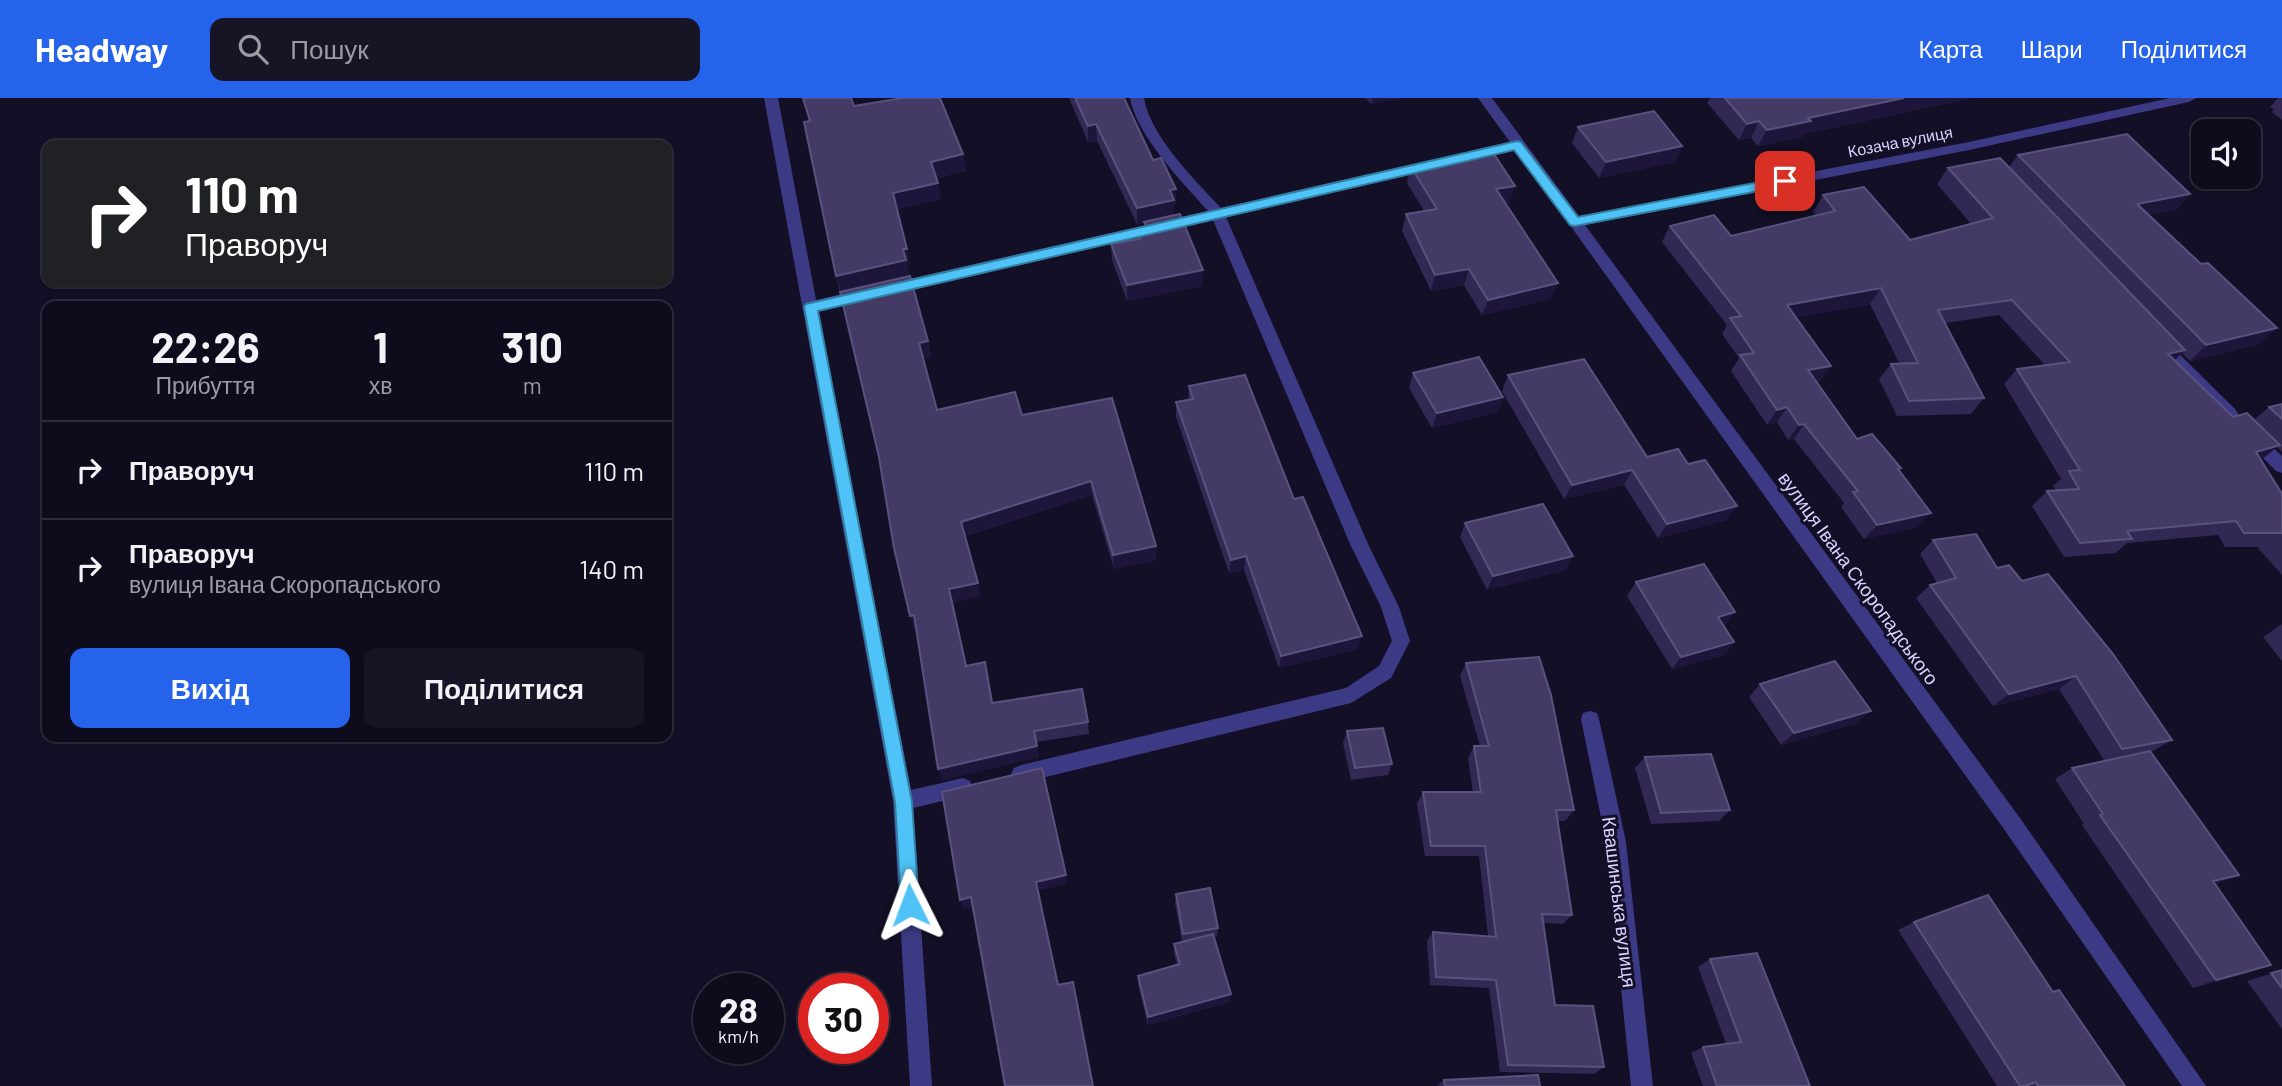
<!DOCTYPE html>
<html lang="uk">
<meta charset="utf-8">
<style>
:root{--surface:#0e0b1c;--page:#171425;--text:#f1f3f6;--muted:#9b9ba3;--line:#2e2b3b;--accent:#2563eb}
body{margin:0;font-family:Barlow,sans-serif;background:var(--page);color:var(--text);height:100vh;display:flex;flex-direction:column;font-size:26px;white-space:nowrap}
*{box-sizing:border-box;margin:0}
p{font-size:23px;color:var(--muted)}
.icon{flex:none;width:38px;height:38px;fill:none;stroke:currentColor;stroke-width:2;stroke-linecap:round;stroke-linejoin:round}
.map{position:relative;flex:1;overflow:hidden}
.panel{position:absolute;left:42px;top:203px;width:630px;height:441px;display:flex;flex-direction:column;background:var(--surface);border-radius:14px;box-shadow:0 4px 10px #0003,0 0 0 2px var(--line)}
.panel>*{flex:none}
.hud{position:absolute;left:42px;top:42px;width:630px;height:147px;border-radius:14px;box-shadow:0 4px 10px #0003,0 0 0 2px var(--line);background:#202124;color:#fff;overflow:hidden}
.tools{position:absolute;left:2191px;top:21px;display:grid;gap:14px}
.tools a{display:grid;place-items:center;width:70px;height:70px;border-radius:14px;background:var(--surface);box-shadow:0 4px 10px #0003,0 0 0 2px var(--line);font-size:35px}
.speed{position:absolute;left:693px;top:875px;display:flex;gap:14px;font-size:35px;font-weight:700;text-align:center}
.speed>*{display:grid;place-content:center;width:91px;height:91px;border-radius:50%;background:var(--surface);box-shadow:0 4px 10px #0003,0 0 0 2px var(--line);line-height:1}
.speed small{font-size:18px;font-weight:400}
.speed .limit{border:10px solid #d22;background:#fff;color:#111}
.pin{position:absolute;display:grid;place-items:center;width:60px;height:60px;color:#fff;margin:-30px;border-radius:14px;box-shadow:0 4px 10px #0006}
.me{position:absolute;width:77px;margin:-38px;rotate:357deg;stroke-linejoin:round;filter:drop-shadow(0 0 5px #0008)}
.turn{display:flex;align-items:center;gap:24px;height:147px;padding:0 28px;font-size:32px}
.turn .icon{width:91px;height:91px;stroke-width:2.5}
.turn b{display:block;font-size:49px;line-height:60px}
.eta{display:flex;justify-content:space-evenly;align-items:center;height:119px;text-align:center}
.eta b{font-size:42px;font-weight:700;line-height:49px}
.cta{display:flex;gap:14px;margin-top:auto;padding:14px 28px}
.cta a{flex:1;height:80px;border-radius:14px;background:var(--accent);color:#fff;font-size:28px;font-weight:700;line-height:80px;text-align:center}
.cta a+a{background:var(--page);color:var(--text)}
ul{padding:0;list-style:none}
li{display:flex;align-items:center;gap:21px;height:98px;padding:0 28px;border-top:2px solid var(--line)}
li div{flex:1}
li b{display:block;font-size:26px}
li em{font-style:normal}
header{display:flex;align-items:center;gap:42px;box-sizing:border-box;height:98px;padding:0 35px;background:var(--accent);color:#fff}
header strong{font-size:33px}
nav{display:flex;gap:38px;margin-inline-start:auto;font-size:24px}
.search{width:490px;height:63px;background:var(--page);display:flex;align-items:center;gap:18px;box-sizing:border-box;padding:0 24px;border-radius:14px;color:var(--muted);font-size:26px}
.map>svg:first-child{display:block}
</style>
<header>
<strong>Headway</strong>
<div class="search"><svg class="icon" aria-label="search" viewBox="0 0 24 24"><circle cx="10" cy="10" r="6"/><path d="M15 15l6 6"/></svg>Пошук</div>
<nav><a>Карта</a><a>Шари</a><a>Поділитися</a></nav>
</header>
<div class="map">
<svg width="2282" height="988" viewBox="0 0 2282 988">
<rect width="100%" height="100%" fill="#130f26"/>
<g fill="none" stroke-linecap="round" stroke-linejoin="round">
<g fill="#3d3a85" fill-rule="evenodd">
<path d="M764,0H778L816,202L1208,113C1183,85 1136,37 1130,0H1144C1150,38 1195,82 1221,110L1431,62L1438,67L1431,72L1226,119L1368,446L1399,509L1410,543L1391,580L1351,605L1021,685L1014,682L1011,676L1014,670L1021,667L1346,590L1379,568L1392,543L1381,509L1350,446L1213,122L818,213L911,692L963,680L970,683L973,689L970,695L963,698L913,710L932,988H910L893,703Z"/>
<path d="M1478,0H1492L1579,118L1969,44L2170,0H2196L2189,4L1969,52L1585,127L2020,720L2206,988H2182L2006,734L1516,52L1469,63L1464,61V55L1510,44Z"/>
<path d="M2158,238L2163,240L2236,312L2238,316L2236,320H2224L2153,248L2150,244L2153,240Z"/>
<path d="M2252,333L2258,335L2282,358V375L2276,373L2246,343L2244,339Z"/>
<path d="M1590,613L1597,615L1599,621L1626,744L1653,988H1631L1606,744L1581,621L1583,615Z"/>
</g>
</g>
<g fill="#312854">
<path d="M1069,0H1124L1153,62L1176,91V107H1174L1173,118L1202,188L1127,203L1112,162L1111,146L1138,141V135L1144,134V125L1137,126L1097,43L1088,44Z"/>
<path d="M1366,0H1400L1371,6Z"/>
<path d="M1710,0H1972L1804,36L1802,39L1758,48L1751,40L1739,42L1707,5Z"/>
<path d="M2278,0H2282V22L2272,14L2274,12L2270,9Z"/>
<path d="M854,8L963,56L966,73L936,80L941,101L897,111L910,167H907L909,178L928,243L931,259L923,260L937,312L1022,317L1112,300L1156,462L1114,471L1092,397L965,438L980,498L953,504L967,568L988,577L993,605L1088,624L1089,636L1036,644L1039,659L942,682L917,531H914L879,359L836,178L810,23Z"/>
<path d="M1578,29L1682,48L1675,64L1599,80L1572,45Z"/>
<path d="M2018,57L2190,96L2176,112L2149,117L2260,246L2190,263L2182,255L2174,262L2233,319L2254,322L2269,309L2282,306V354L2277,349L2261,362L2282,396V477L2258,450L2260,449H2225L2218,437L2127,445L2116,455L2064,459L2032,408L2047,393H2056L2053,388L2061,381L2004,286L2017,271L2045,267L1999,217L1945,225L1984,300L1971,316L1897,318L1879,281L1891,266L1899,265L1870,206L1796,219L1831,268L1820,283L1816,284L1857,341L1901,370L1899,372L1918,429L1864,441L1841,409L1844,405L1794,341L1788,342L1777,324L1767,327L1731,273L1739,260L1722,236L1727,227L1662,144L1670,128L1731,138L1816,117L1813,114L1823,97L1910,142L1971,126L1937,86L1948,70L2009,69Z"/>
<path d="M1411,69L1510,104L1505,105L1551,201L1482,217L1464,187L1431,193L1402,133L1406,116L1424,113L1407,85Z"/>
<path d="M1413,275L1503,299L1498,314L1432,330L1409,290Z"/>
<path d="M1508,277L1647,359L1688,366L1727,422L1658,440L1624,387L1564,401L1502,293Z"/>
<path d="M1189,288L1294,401L1358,551L1279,570L1244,472L1229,475L1176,319V304L1188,302Z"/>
<path d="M1465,425L1566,472L1487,492L1460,439Z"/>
<path d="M1933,442L1997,470L2022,483L2172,642L2151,654L2215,787L2248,875L2193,890L2082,727L2084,726L2055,681L2072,670L2104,662L2059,591L1993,608L1916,500L1930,487L1937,485L1920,456Z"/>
<path d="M1636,484L1725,527H1723L1734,544L1724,557L1672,571L1627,498Z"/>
<path d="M2282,526V563L2263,539Z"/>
<path d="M1466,565L1574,712L1565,723H1557L1572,817L1563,826L1543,825L1555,907L1604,969L1594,976L1500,974L1489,890L1430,887L1427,843L1433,834L1488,838L1479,758H1425L1417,705L1423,694H1473L1468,660L1474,648H1480L1460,578Z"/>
<path d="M1760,586L1857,625L1781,647L1749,599Z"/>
<path d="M1347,633L1392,666L1388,677L1351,682L1343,645Z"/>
<path d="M1645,659L1730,712L1719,723L1651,726L1635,670Z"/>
<path d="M1176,796L1218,830L1217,838L1214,839L1231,896L1229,904L1148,927L1138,886V878L1177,867L1174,855V846L1182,844L1175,805Z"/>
<path d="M1914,824L2053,894L2125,988H1997L1898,832Z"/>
<path d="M1710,861L1810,988H1703L1691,955L1703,949L1726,946L1698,869Z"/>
<path d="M2282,872V931L2247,883Z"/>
<path d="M1444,982L1540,988H1437Z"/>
</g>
<g fill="#1d163a">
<path d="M1372,0H1400L1371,6Z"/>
<path d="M1904,0H1972L1804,36L1802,39L1758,48L1767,32L1808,20Z"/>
<path d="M1759,23L1751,40L1739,42L1747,26Z"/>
<path d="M1096,26L1097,43L1088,44V28Z"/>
<path d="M1682,48L1675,64L1599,80L1606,64Z"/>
<path d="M963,56L966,73L934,80L931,64Z"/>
<path d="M938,85L941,101L896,111L893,95Z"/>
<path d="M1515,88L1510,104L1491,108L1496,91Z"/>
<path d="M1176,91V107H1174L1173,118L1137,126V110L1170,92Z"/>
<path d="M2190,96L2176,112L2123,122L2137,106Z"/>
<path d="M903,151H907L910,167H907L909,178L841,194L836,178Z"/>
<path d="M1469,171L1464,187L1431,193L1435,177Z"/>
<path d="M1203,172L1202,188L1127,203V187Z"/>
<path d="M1558,185L1551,201L1482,217L1488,202Z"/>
<path d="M1881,190L1870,206L1777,223L1787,207Z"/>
<path d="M2277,230L2260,246L2190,263L2206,247Z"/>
<path d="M928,243L931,259L923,260L919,245Z"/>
<path d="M2185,252L2169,268L2168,256Z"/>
<path d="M1831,268L1820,283L1798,288L1808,272Z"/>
<path d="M1503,299L1498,314L1432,330L1437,315Z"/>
<path d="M1787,309L1777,324L1767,327L1777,312Z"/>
<path d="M1804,326L1794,341L1788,342L1799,327Z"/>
<path d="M2280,347L2261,362L2238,369L2256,354Z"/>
<path d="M1632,372L1624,387L1564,401L1572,387Z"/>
<path d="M1091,383L1092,397L964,438L961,424Z"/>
<path d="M1737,408L1727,422L1658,440L1667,426Z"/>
<path d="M1931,415L1918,429L1864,441L1877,427Z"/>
<path d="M1156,448V462L1114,471L1113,457Z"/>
<path d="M1246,458L1244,472L1229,475L1231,462Z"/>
<path d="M1573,458L1566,472L1487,492L1493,478Z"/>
<path d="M978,485L980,498L953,504L949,491Z"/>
<path d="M1735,514L1725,527L1708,532L1718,519Z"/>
<path d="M914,517L918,530L914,531L910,518Z"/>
<path d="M1362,538L1358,551L1279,570L1281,558Z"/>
<path d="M1734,544L1724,557L1672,571L1681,559Z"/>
<path d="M2076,578L2059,591L1993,608L2009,596Z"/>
<path d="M1871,613L1857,625L1781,647L1794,635Z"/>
<path d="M1037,648L1039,659L942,682L938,671Z"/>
<path d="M1066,777L1067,786L1038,793L1036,784Z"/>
<path d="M2239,777L2217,786L2191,793L2213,783Z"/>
<path d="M971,799L975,809L964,811L960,802Z"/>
<path d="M2271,867L2248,875L2193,890L2216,882Z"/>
<path d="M1231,896L1229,904L1148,927V919Z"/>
</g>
<g fill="#433a66" stroke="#5a527e" stroke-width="2">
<path d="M803,0H851L854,8L903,0H940L963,56L931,64L938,85L893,95L907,151H903L906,162L836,178L804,24L810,23Z"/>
<path d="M1075,0H1124L1153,62L1161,60L1176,91L1170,92L1174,102L1137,110L1096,26L1088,28Z"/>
<path d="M1725,0H1904L1808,20L1811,23L1767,32L1759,23L1747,26Z"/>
<path d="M1654,13L1682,48L1606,64L1578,29Z"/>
<path d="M2127,36L2190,96L2137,106L2201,166L2208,165L2277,230L2206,247L2018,57Z"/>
<path d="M1492,53L1515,88L1496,91L1558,185L1488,202L1469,171L1435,177L1406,116L1437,111L1411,69Z"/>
<path d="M2000,60L2185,252L2168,256L2233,319L2247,315L2280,347L2256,354L2282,396V435H2244L2236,423L2127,433L2132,441L2080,445L2047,393L2079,391L2069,373L2080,372L2017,271L2070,264L2012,202L1938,212L1984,300L1909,303L1891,266L1918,265L1881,190L1787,207L1831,268L1808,272L1857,341L1872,336L1901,370L1898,371L1931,415L1877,427L1853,394L1858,393L1804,326L1799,327L1787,309L1777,312L1740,257L1754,255L1730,220L1741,218L1670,128L1714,117L1731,138L1835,113L1823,97L1864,89L1910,142L1993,120L1948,70Z"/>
<path d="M1180,116L1203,172L1127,187L1111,146L1140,141L1138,135L1149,133L1144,124Z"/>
<path d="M910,178L928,243L919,245L937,312L1015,294L1022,317L1112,300L1156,448L1113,457L1091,383L961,424L978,485L949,491L966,568L985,564L992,605L1082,591L1088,624L1034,633L1037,648L938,671L914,517L910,518L894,450L879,359L840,194Z"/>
<path d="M1479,259L1503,299L1437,315L1413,275Z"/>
<path d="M1584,261L1647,359L1678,351L1688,366L1705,362L1737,408L1667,426L1632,372L1572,387L1508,277Z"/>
<path d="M1245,277L1294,401L1303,399L1362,538L1281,558L1246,458L1231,462L1176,304L1193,301L1189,288Z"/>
<path d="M2282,306V321L2269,309Z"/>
<path d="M1543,406L1573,458L1493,478L1465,425Z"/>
<path d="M1976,436L1997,470L2009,467L2022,483L2048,476L2113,556L2172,642L2122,651L2076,578L2009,596L1930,487L1956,480L1933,442Z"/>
<path d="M1704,466L1735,514L1718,519L1734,544L1681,559L1636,484Z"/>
<path d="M1539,559L1551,597L1574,712H1556L1572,817L1542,816L1555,907L1593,908L1604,969L1508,967L1496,882L1436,879L1433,834L1496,839L1485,748H1431L1423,694H1481L1474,648H1489L1466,565Z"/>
<path d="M1835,563L1871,613L1794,635L1760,586Z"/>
<path d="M1383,630L1392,666L1355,670L1347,633Z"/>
<path d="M2150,653L2239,777L2213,783L2271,867L2216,882L2100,717L2103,716L2072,670Z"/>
<path d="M1711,656L1730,712L1661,715L1645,659Z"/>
<path d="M1042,670L1066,777L1036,784L1058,887L1073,884L1093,988H1005L971,799L960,802L942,694Z"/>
<path d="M1210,790L1218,830L1183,836L1176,796Z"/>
<path d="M1988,797L2053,894L2059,892L2125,988H2038L2036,984L2025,988H2020L1914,824Z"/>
<path d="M1213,836L1231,896L1148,919L1138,878L1180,866L1174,846Z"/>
<path d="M1757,855L1810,988H1717L1703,949L1741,944L1710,861Z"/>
<path d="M2282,872V890L2271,875Z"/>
<path d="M1538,977L1540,988H1445L1444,982Z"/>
</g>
<path fill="#4fc3f7" stroke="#337fa1" stroke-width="2" d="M1517,43L1521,44L1578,119L1785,79L1791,83L1785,88L1575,128L1570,127L1514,52L818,213L912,704L919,807L916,813L910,816L903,813L901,807L895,704L804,209L806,206Z"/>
<g text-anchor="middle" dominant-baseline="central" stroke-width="6" stroke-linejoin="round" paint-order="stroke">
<g font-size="16" fill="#d9d4ff" stroke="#130f26">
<text transform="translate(1900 43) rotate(-11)">Козача вулиця</text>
</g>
<g font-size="19" fill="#d9d4ff" stroke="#130f26">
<text transform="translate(1859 480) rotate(54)">вулиця Івана Скоропадського</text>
<text transform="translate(1620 804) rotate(83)">Квашинська вулиця</text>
</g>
</g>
</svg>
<div class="tools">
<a><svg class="icon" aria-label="sound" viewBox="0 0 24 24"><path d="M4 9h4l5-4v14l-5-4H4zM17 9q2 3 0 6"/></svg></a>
</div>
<div class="speed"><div>28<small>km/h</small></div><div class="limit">30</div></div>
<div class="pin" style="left:1785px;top:83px;background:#d93025"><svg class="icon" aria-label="arrive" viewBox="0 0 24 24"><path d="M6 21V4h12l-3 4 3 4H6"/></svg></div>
<svg class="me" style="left:910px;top:807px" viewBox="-20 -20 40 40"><path d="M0-17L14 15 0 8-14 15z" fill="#4fc3f7" stroke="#fff" stroke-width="4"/></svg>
<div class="hud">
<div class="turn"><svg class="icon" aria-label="right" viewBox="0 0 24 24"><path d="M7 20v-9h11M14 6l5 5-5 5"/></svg><div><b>110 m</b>Праворуч</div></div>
</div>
<section class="panel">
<div class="eta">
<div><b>22:26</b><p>Прибуття</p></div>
<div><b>1</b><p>хв</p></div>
<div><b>310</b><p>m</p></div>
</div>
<ul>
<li><svg class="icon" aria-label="right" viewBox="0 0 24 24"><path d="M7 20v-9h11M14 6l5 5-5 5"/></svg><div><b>Праворуч</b></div><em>110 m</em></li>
<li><svg class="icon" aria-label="right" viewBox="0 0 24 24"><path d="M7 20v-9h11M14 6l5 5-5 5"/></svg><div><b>Праворуч</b><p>вулиця Івана Скоропадського</p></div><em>140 m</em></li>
</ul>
<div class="cta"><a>Вихід</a><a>Поділитися</a></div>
</section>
</div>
